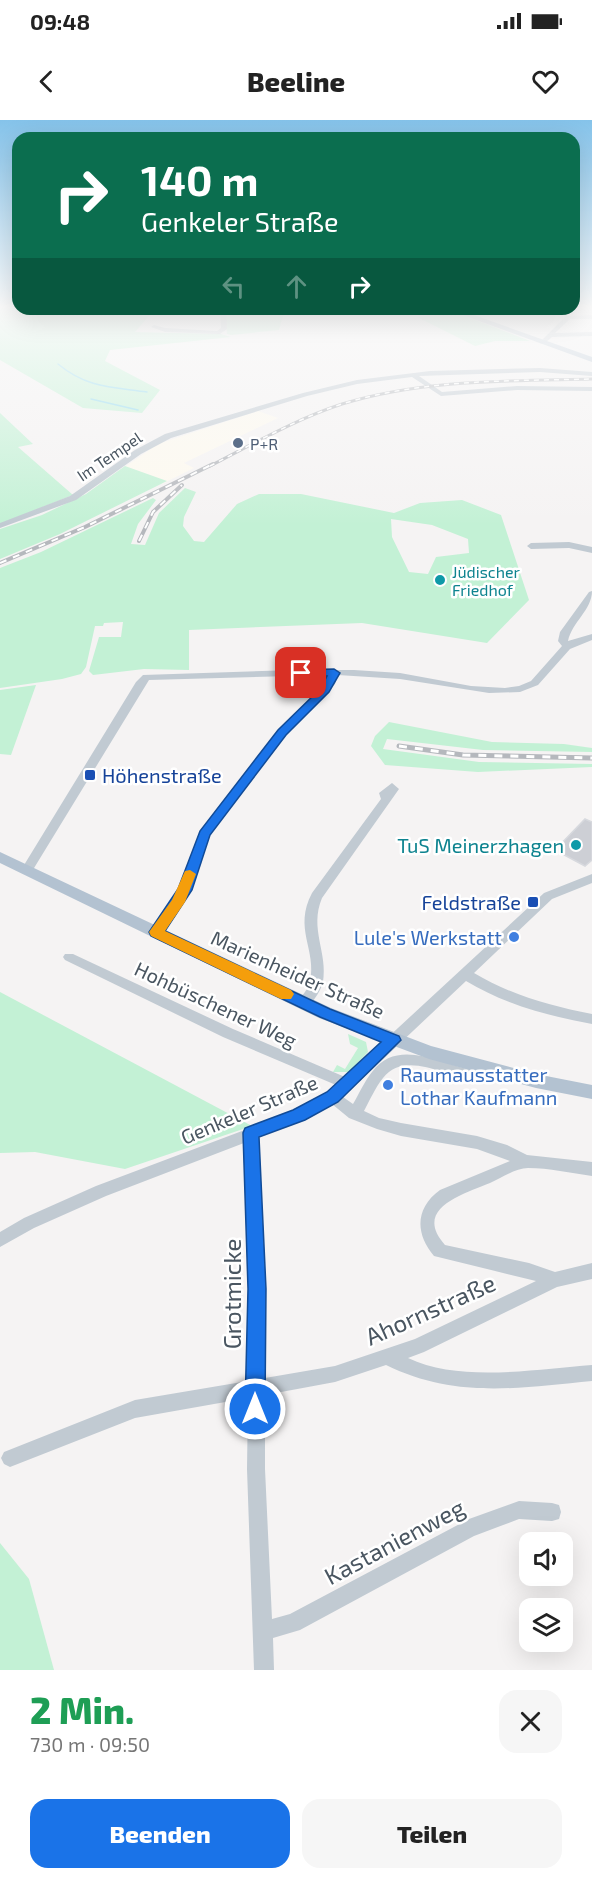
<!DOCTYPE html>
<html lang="de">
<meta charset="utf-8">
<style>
:root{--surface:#fff;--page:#f6f6f6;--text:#222;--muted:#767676;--accent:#1a73e8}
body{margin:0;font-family:"Exo 2",sans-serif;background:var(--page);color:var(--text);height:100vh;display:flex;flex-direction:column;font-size:22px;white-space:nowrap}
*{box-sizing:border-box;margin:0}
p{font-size:20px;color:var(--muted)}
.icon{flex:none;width:33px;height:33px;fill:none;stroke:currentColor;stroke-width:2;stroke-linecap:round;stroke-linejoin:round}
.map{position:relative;height:1550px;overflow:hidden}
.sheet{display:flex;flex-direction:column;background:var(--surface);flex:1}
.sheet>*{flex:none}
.hud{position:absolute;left:12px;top:12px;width:568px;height:183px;border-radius:18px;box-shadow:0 6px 24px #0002;background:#0b6e4f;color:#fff;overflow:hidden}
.buttons{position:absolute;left:519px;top:1412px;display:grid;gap:12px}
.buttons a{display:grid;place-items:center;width:54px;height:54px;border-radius:12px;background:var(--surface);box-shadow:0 6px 24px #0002;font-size:30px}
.pin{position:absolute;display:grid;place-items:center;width:51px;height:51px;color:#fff;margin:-26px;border-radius:12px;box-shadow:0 3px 9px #0006}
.me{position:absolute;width:66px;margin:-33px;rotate:0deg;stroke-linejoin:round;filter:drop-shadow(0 0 4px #0008)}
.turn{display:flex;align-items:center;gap:21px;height:126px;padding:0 30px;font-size:27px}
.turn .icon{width:78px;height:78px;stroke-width:2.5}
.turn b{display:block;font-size:42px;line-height:51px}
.lanes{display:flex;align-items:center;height:57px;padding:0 30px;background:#0003;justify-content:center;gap:30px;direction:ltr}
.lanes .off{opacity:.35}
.round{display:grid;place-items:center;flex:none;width:63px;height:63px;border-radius:18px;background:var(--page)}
.summary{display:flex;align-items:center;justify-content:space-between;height:102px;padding:0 30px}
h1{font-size:36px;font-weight:800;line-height:45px;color:#1e9e55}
.cta{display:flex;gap:12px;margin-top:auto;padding:12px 30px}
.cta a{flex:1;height:69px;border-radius:18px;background:var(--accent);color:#fff;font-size:24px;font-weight:800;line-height:69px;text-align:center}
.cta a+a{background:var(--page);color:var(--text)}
.status{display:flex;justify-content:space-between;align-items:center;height:42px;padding:0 30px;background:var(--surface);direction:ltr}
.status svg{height:16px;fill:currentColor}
header{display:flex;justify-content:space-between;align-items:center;height:78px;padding:0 30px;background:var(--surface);font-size:27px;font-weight:800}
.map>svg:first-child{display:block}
</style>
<div class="status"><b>09:48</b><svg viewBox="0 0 49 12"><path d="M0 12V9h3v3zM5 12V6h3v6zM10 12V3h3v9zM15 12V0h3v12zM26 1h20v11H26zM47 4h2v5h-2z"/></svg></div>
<header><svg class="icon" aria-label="back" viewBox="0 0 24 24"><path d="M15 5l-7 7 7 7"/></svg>Beeline<svg class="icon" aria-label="heart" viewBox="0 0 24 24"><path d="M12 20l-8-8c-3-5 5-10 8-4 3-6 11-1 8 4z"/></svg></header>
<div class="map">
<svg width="592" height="1550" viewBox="0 0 592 1550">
<rect width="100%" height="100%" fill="#f5f3f3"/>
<path fill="#fdf9ef" d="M258,291L278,298L184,343L194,348L162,364L119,351L158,324Z"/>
<g fill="#c3f1d5" fill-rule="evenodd">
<path d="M0,188L155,189L135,212L221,214L231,217L110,230L105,241L160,270L142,293L83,288L0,240Z"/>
<path d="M225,189H285L279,210L231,215L227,214Z"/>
<path d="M436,189L462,195L530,221H495L475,226L417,197L448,194Z"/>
<path d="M0,293L33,324L18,327L73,375L0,404Z"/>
<path d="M125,346L167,361L60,414L0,439V409L42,395L86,374Z"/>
<path d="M185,368L196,372L184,397L183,406L194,421L204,422L237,384L259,374H301L394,393L420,383L462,380L501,395L529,480L487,523L362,503L189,510V550L144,549L93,555L89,551L99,517H121L123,502L104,503L103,506H95L86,547L81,554L62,559L0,568V448L41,432L153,378L156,380L138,404L131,424L145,425L159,393ZM391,399L432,405L468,419L469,433L436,437L428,454L409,452L392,417Z"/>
<path d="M36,565L11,635L0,634V570Z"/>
<path d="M389,602L492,622L564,624L592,628V632L483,630L387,619L383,629L479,642L592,644V647L478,652L385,645L371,626L375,616Z"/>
<path d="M0,872L252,1006L125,1049L35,1032L0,1033Z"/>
<path d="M348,914L366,922L368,932L349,952H333L337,945L345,949L358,928L350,924Z"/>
<path d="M0,1423L29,1459L54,1550H0Z"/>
</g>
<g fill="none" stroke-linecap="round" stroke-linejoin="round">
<g stroke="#90daee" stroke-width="1.5">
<path d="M58,244C87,268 111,267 147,272"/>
<path d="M91,279L138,290"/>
</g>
</g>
<path fill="#cdcfd5" stroke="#d7d9de" stroke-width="1.5" d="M585,699L592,702V740L585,746L555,730Z"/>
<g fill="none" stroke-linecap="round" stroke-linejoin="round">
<g fill="#c1cad2" fill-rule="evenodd">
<path d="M220,189H226L227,209L220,214L165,212L151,207L154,205L165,208L217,211L221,208Z"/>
<path d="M592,195V199H570L555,213L592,212V216L552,217L544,224L539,223L566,196Z"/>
<path d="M540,248L592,252V256L540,252L419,256L442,272L517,266L592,267V271L517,270L441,276L412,257L357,264L307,276L171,318L141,334L76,380L0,408V403L70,376L135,330L165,314L303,273L357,260L430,251Z"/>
<path d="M569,422L592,427V433L569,428L531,429L527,426L531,423Z"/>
<path d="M592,471C592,490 572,502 568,521L592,514V520L570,529L538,565L520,572L489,573L400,559L338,555L335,564L286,615L209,715L191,770L175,797L160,815H152L150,812L167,791L179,770L200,711L278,611L327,561L329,555L149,560L31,753L27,754L21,750L136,562L143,555L295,550H354L400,553L471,566L505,568L519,566L531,561L562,526L558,521L560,512L589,472Z"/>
<path d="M392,663L399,669L322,778C309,809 328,832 323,862C321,871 314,879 309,887L304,888L299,887L297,883C301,876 308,870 310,862C317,829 293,809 312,773L381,679L379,673Z"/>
<path d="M592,754V763L552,779L474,853C511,875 550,886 592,894V904C548,896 504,884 466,861L343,977L353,984C359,974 364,962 372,952C397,918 439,943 471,950C476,944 479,940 487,943L489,947L479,960L474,962C446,956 405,930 383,958C375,968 370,980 364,991L379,998L401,1003L477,1016L507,1025L527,1035L592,1042V1056C571,1053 549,1048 528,1048C516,1048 501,1058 490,1063C464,1074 412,1088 445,1125L529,1143L555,1152L592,1143V1159L557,1167L424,1232L408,1238C460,1263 536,1249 592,1245V1261C519,1268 455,1279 386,1245L335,1262L265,1275V1349L272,1499L290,1494L469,1399L519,1381L552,1383L559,1385L561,1392L559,1399L552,1401L519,1399L474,1416L300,1510L273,1518L274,1550H254L247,1349L248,1278L135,1298L10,1347L4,1344L1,1338L4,1332L135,1280L248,1261L249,1169L244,1023L106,1076L34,1108L0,1127V1112L24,1098L96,1066L279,997L328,973L336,965L223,917L65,840L63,837L65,834H73L233,909L345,957L544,773ZM332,984L349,998L377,1009L401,1016L477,1029L510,1041L440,1070C415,1088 415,1114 434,1136L536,1161L415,1219L335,1246L265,1258V1169L258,1017L289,1005Z"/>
</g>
<g fill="#b3c2d1" fill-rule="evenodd">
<path d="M446,189H457L592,237V242Z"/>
<path d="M0,732L331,888L431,926L536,954L592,965V979L536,968L429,939L319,898L0,743Z"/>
</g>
<defs>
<path id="rail-far2" d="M210,346C253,324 296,299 342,284C423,259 509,261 592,259"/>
<g id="rail-far1">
<path d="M139,421L153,392L182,365"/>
<path d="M0,443L85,407L213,344"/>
</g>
<path id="rail" d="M399,626L463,635L592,638"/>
</defs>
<use href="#rail-far2" stroke="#b5b8bd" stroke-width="3"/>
<use href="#rail-far1" stroke="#b5b8bd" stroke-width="4"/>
<use href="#rail" stroke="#b5b8bd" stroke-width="5"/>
<use href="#rail-far2" stroke="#fff" stroke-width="1.5" stroke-dasharray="5" stroke-linecap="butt"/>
<use href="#rail-far1" stroke="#fff" stroke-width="2" stroke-dasharray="7" stroke-linecap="butt"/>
<use href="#rail" stroke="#fff" stroke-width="3" stroke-dasharray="8" stroke-linecap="butt"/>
</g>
<linearGradient id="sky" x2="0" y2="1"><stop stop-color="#85c3ea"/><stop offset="0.46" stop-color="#fafafa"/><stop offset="1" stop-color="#fafafa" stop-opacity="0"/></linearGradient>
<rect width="592" height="405" fill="url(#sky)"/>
<path fill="#1a73e8" stroke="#114b97" stroke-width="1.5" d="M297,550L334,549L340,553L329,572L286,615L210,715L192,770L165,811L330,889L399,916L401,920L338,982L305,1000L259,1017L266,1169L265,1289L262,1296L255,1299L248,1296L245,1289L248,1169L243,1013L245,1008L293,990L327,972L381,922L320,897L151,816L149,812L178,769L200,711L278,610L321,568L327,556H301L297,555Z"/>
<path fill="#f59e0b" d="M190,750L196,754L185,782L165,811L291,870L294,874L291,879H281L151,816L149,812L172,780L185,751Z"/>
<circle fill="#5c6f8a" stroke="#fff" stroke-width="2" cx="238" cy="323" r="6"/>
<g fill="#0f9aa8" stroke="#fff" stroke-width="2">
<circle cx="440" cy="460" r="6"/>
<circle cx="576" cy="725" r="6"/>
</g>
<g fill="#1a4fb4" stroke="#fff" stroke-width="2">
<rect x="84" y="649" width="12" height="12" rx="3"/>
<rect x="527" y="776" width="12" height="12" rx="3"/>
</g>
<g fill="#3f7fe0" stroke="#fff" stroke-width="2">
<circle cx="514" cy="817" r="6"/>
<circle cx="388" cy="965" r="6"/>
</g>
<g text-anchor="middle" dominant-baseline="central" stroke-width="5" stroke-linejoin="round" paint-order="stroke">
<g font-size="16" fill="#4e5e75" stroke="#fff" text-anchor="start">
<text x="250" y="323">P+R</text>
</g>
<g font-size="16" fill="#4a5661" stroke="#fff">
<text transform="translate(109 336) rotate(-34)">Im Tempel</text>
</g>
<g font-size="16" fill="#0d838f" stroke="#fff" text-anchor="start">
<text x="452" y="451">Jüdischer<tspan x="452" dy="18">Friedhof</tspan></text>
</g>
<g font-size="20" fill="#164399" stroke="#fff" text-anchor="start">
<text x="102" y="655">Höhenstraße</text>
<text x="521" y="782" text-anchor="end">Feldstraße</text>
</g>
<g font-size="20" fill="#0d838f" stroke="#fff" text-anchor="end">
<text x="564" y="725">TuS Meinerzhagen</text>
</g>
<g font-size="20" fill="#366cbe" stroke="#fff" text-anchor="end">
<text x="502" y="817">Lule's Werkstatt</text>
<text x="400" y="954" text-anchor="start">Raumausstatter<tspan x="400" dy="23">Lothar Kaufmann</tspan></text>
</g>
<g font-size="20" fill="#4a5661" stroke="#fff">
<text transform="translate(298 854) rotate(24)">Marienheider Straße</text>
<text transform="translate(216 884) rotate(25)">Hohbüschener Weg</text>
<text transform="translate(249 989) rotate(-23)">Genkeler Straße</text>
</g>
<g font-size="24" fill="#4a5661" stroke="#fff">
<text transform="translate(231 1174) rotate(-90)">Grotmicke</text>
<text transform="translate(430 1189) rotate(-24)">Ahornstraße</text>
<text transform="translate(394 1421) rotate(-28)">Kastanienweg</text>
</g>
</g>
</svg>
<div class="buttons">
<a><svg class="icon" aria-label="sound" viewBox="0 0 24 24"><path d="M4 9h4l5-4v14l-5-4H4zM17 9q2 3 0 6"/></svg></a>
<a><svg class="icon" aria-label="layers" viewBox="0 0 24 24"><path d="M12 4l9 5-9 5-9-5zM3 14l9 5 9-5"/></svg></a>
</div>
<div class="pin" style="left:301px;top:553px;background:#d93025"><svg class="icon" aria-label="arrive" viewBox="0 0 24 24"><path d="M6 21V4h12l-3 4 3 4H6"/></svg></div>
<svg class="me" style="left:255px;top:1289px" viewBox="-20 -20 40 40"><circle r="17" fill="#1a73e8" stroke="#fff" stroke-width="3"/><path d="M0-11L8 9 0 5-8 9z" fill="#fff"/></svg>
<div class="hud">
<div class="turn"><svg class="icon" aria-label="right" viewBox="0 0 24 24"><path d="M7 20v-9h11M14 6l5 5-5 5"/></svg><div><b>140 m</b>Genkeler Straße</div></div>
<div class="lanes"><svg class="icon off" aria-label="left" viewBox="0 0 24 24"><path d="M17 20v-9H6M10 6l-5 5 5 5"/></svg><svg class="icon off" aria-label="ahead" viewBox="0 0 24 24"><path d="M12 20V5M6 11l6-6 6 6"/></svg><svg class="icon" aria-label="right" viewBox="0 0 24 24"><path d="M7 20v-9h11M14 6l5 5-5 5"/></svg></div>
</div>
</div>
<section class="sheet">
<div class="summary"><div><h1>2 Min.</h1><p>730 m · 09:50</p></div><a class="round"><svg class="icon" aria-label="close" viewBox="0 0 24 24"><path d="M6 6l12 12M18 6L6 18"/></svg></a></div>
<div class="cta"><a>Beenden</a><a>Teilen</a></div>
</section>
